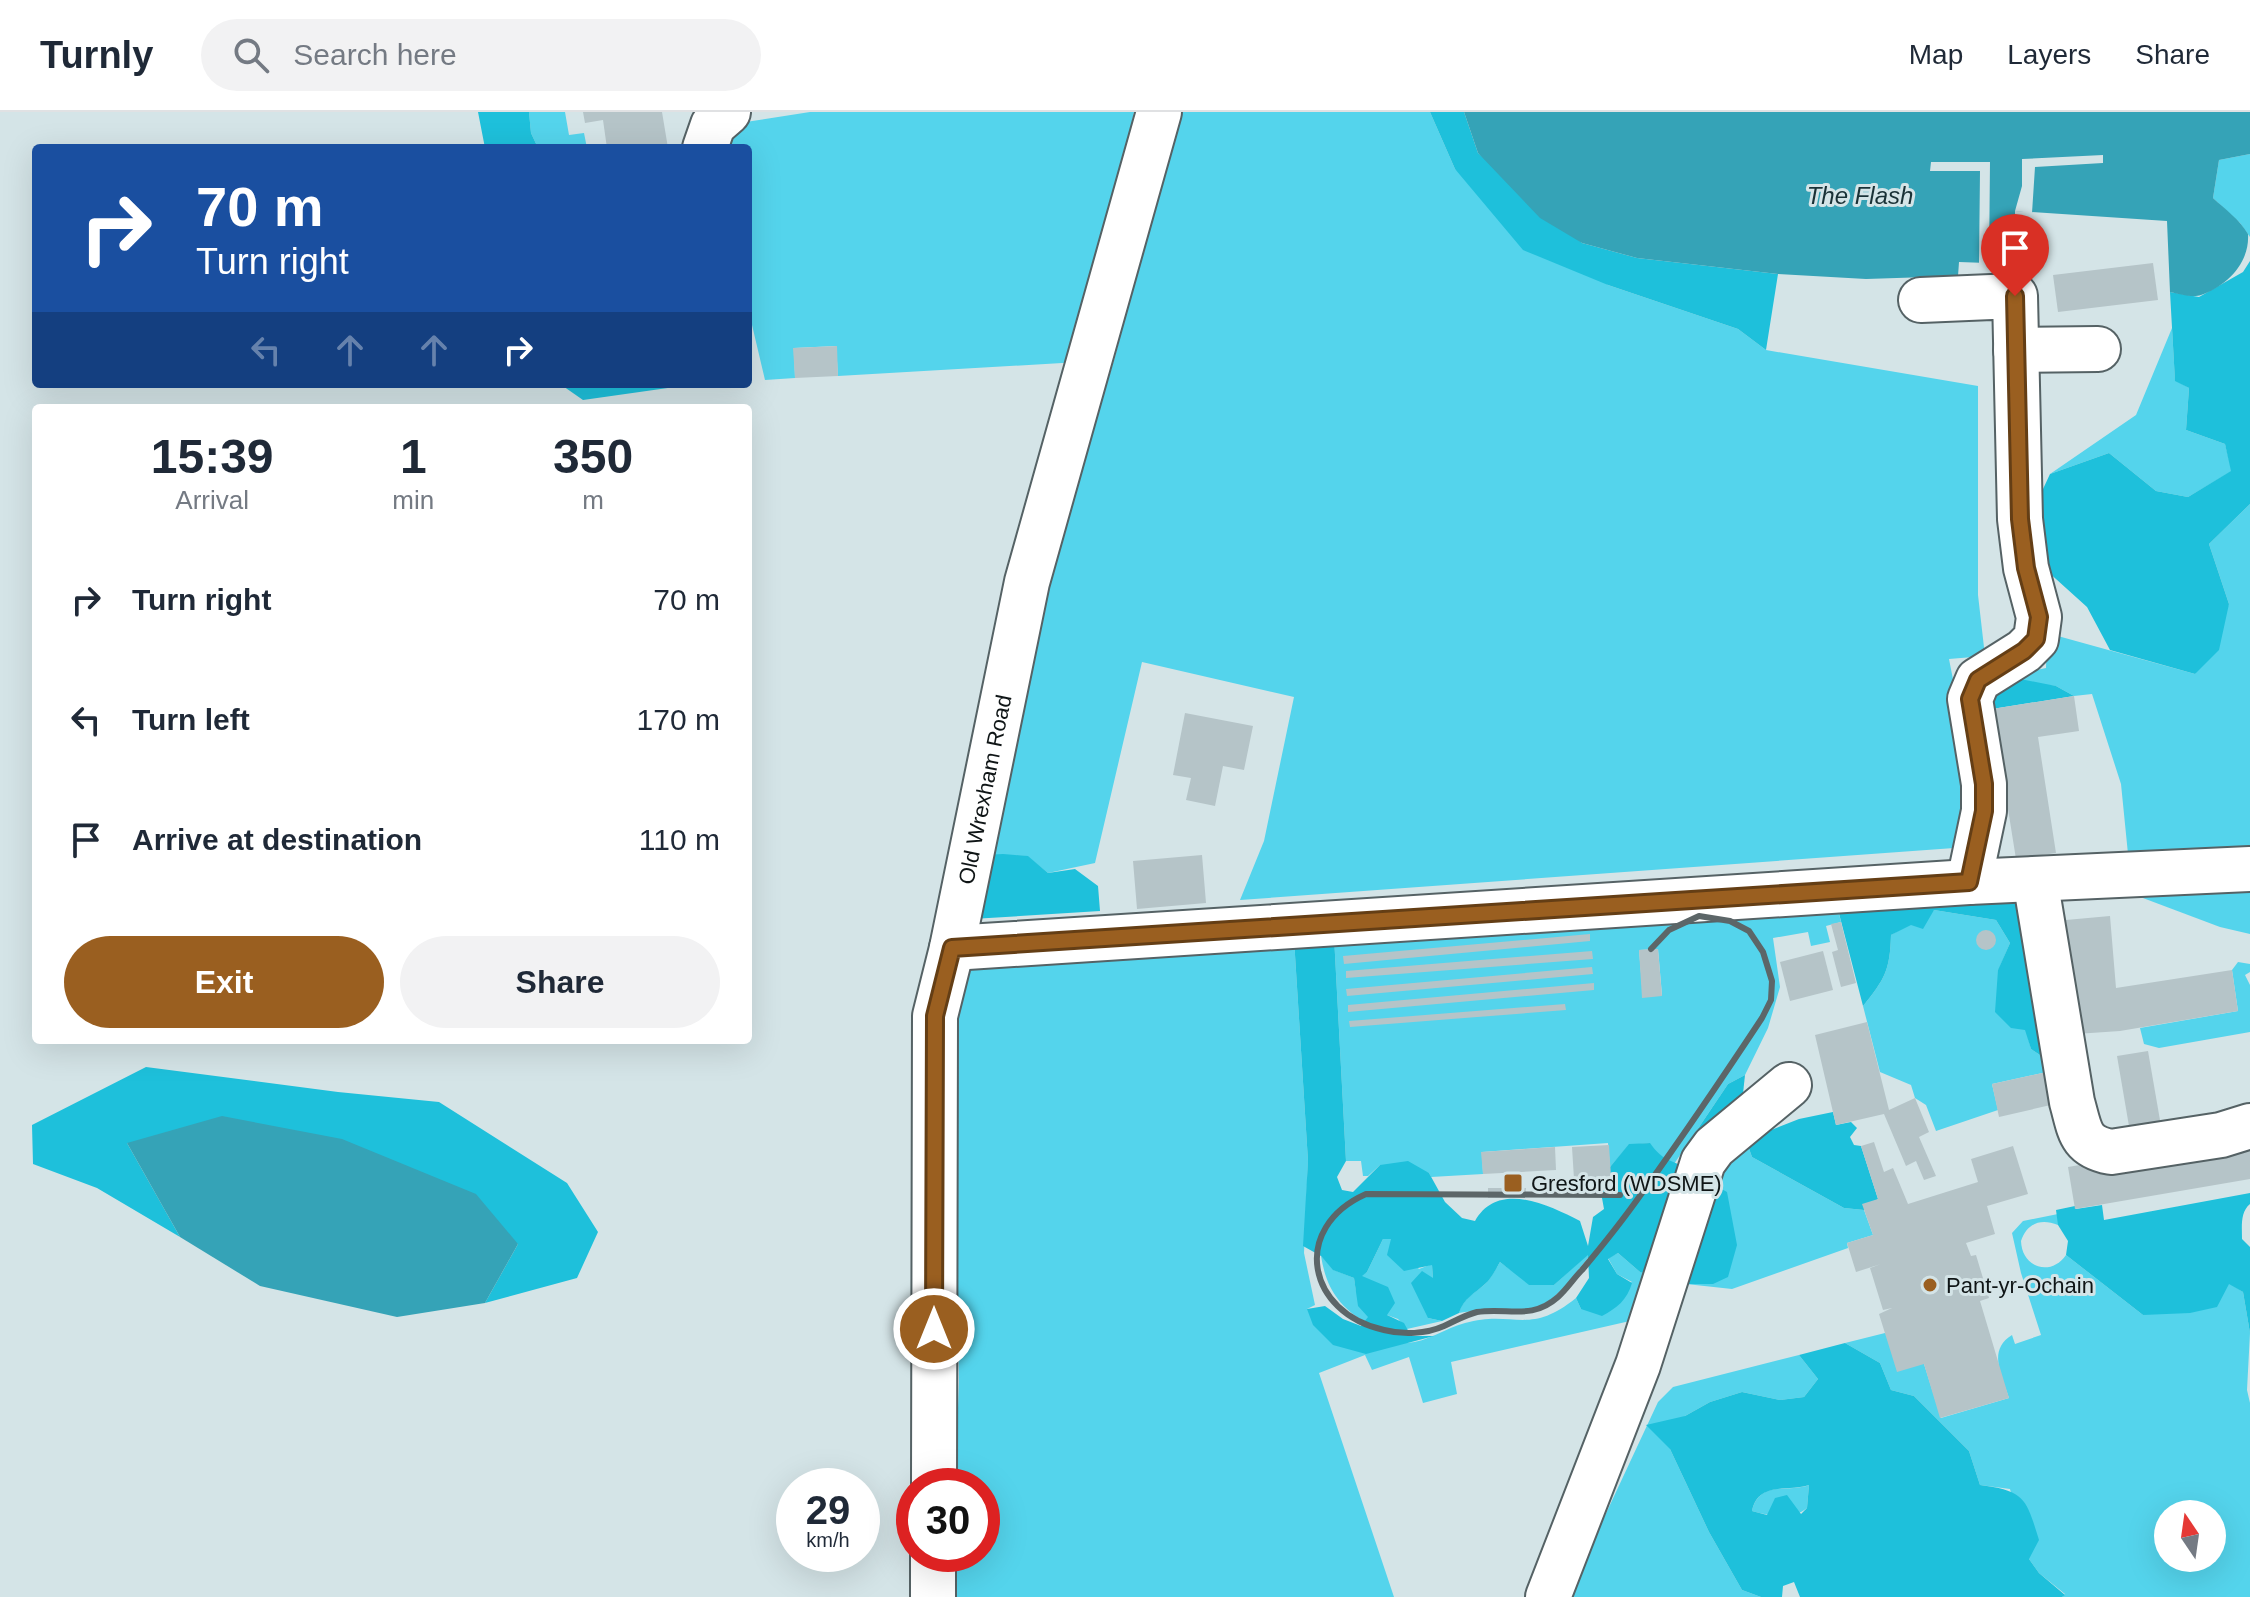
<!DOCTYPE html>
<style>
:root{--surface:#fff;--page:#f2f2f3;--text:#1f2937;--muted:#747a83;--line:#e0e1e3;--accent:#9a5f20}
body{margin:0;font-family:Helvetica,sans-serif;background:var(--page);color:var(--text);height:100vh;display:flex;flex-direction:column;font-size:30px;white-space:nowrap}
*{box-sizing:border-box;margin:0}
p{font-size:26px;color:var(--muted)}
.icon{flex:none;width:44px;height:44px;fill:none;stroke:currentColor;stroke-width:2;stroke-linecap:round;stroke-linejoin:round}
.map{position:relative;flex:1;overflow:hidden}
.drawer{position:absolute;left:32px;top:292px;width:720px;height:640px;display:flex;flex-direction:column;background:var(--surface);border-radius:8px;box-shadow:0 8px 32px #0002}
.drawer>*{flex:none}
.guide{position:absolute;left:32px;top:32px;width:720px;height:244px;border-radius:8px;box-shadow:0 8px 32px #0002;background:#1a4fa0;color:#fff;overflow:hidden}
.needle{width:52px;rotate:347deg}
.fabs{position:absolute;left:2154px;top:1388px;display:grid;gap:16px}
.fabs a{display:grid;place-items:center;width:72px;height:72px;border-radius:50%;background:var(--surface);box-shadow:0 8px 32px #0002;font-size:40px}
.speed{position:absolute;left:776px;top:1356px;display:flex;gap:16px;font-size:40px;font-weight:700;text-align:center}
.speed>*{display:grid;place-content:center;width:104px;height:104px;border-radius:50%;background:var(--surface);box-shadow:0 8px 32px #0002;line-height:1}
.speed small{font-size:20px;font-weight:400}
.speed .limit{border:12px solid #d22;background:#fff;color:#111}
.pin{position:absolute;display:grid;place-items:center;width:68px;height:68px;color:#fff;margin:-82px -34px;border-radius:50% 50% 50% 0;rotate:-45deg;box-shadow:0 0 8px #0007}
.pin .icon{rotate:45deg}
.me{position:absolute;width:88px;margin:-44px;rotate:0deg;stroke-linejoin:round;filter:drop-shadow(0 0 6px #0008)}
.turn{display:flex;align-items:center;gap:28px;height:168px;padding:0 32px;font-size:36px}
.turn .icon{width:104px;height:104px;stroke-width:2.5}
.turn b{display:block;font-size:56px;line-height:68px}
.lanes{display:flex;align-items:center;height:76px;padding:0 32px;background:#0003;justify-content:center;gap:40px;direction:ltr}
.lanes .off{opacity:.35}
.eta{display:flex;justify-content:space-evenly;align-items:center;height:136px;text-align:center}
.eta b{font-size:48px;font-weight:700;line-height:56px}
.action{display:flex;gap:16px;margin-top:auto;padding:16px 32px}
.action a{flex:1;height:92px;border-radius:48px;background:var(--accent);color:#fff;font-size:32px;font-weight:700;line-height:92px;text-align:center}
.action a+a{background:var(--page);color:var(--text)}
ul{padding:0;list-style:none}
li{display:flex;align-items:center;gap:24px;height:120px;padding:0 32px}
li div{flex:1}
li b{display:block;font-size:30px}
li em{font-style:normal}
header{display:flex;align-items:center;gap:48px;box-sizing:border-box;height:112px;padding:0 40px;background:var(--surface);border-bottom:2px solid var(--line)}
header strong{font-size:38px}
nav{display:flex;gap:44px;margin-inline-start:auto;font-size:28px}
.search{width:560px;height:72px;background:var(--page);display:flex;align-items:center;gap:20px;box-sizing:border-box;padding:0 28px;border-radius:44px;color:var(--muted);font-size:30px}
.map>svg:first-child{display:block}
</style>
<header>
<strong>Turnly</strong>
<div class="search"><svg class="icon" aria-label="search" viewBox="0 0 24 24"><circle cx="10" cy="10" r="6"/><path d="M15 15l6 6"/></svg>Search here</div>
<nav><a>Map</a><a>Layers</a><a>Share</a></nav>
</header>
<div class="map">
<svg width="2250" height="1485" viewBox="0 0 2250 1485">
<rect width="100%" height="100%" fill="#d4e4e7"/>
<g fill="#54d4ec" fill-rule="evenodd">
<path d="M529,0H565L569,23L584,21L587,36H538L531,21Z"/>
<path d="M810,0H1134L1079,250L838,264L836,234L794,236L795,266L765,268L748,196V36H726L739,11Z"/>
<path d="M1178,0H1430L1455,57L1608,173L1738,217L1766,238L1978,274V483L1985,544L1949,547L1969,649L1968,735L1240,788L1264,729L1294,585L1142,550L1095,751L1048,761L1027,744L984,743L1047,469L1115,245Z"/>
<path d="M2250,42V125L2240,111L2213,86L2219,48Z"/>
<path d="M2172,216L2175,268L2189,276L2186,318L2225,332L2232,359L2188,385L2156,379L2109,341L2050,362L2136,303Z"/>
<path d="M2250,392V734L2128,742L2121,672L2092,582L2074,584L2056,574L1988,568L2046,556L2047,521L2195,562L2229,492L2209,432Z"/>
<path d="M2250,767V822L2220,815L2095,768Z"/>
<path d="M1835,786L1841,810L1826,814L1830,830L1811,834L1808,820L1773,826L1780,875L1768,916L1745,963L1728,972L1674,1052L1657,1041L1649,1031L1629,1033L1610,1055L1608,1031L1482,1040L1483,1062L1431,1065L1429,1061L1380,1053L1368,1064H1363L1361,1049H1346L1334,824ZM1658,837L1662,883L1643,885L1639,838Z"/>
<path d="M1934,798L1996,808L2010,831L1998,859L2026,918L2031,937L2046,947L2047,960L1992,972L1998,998L1936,1019L1926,993L1915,986L1911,973L1880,960L1863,894C1885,867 1890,858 1891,823Z"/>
<path d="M1294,827L1308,1049L1304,1141L1315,1193L1307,1197C1326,1203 1392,1231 1407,1231C1427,1230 1446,1216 1465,1211C1513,1197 1528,1225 1576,1186L1581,1197L1632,1170L1617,1162L1608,1146L1618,1141L1640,1160L1655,1162L1643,1206L1451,1250L1457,1282L1423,1291L1409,1245L1372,1258L1365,1243L1319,1261L1394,1485H957L956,1442H982V1374H955L959,1270L954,870L973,852Z"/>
<path d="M2238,850L2250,852V860L2245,863L2250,873V920L2159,936L2144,932L2140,916L2238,899L2232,858Z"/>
<path d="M1746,1028L1752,1045L1844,1096L1864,1098L1873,1123L1847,1131L1848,1136L1732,1177L1686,1172H1713L1702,1066Z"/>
<path d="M2058,1102V1113C2041,1106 2027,1111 2021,1129C2022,1156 2051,1165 2066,1143L2143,1203L2229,1171L2243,1180L2250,1221L2247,1278L2250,1291V1485H2062L2065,1482L2039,1461L2029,1447L2010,1377L1980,1373L1969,1339L1914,1284L1891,1278L1880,1251L1845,1231L1885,1221L1924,1252L1941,1306L2009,1286C2002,1264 1987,1238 2012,1223L2015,1232L2041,1223L2021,1161L2012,1121L2023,1109ZM2168,1402H2212V1446H2168Z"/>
<path d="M1383,1127H1392L1419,1157L1432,1152L1433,1166L1428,1206L1442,1209L1407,1217L1398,1207L1387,1203L1360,1164L1367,1160Z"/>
<path d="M1588,1142V1146C1573,1164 1557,1189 1534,1196C1510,1203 1483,1196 1459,1201C1464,1185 1474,1182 1485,1172C1491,1166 1496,1157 1500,1150L1512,1159L1554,1173Z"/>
<path d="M1321,1144L1334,1158L1354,1166L1356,1179L1369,1205L1365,1210C1338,1194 1326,1175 1321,1144Z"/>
<path d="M1799,1243L1818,1267L1804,1285L1780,1288L1742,1280L1710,1290L1685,1304L1670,1337L1709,1420L1742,1478L1761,1485H1567L1658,1290L1673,1275Z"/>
<path d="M1809,1373L1807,1396C1793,1408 1769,1404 1752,1399C1759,1368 1788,1381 1809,1373Z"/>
</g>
<g fill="#1ec0db" fill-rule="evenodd">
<path d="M478,0H529L531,21L538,36H485Z"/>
<path d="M1430,0H1464L1478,41L1582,131L1637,146L1778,162L1766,238L1738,217L1608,173L1523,138L1455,57Z"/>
<path d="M2250,149V392L2209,432L2229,492L2219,538L2195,562L2110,538L2087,495L2046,458L2030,405L2050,362L2109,341L2156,379L2188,385L2231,359L2225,332L2186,318L2189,276L2175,269L2170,180L2199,185L2243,160Z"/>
<path d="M560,272H696L583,288Z"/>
<path d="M2015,566L2056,574L2074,584L1992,597L1988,568Z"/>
<path d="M1003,742L1028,744L1048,761L1075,757L1098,774L1100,799L972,807L984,743Z"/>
<path d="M2026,777L2046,947L2031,937L2025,918L2011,916L1995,900L1998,858L2010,831L1996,808L1934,798L1923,817L1911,813L1891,823C1890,858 1885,867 1863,894L1835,786Z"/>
<path d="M1334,824L1346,1049L1337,1065L1342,1078L1353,1080L1380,1053L1408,1049L1429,1061L1445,1090L1462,1106L1475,1109C1498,1068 1548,1093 1580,1109L1588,1134L1593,1105L1604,1097L1600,1075L1610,1055L1629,1032L1650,1031C1662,1048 1670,1048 1687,1056C1700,1061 1714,1073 1727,1080L1737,1133L1728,1165L1713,1172H1686L1640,1160L1618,1141L1608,1147L1617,1162L1632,1171C1627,1188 1617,1196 1602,1204L1581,1197L1576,1186L1589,1166L1588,1143L1554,1173H1529L1500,1150C1496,1157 1491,1167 1485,1172C1474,1182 1464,1186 1459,1201L1442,1209L1428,1206L1411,1171L1422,1159L1433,1166L1432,1153L1404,1159L1387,1143L1391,1127H1383L1367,1160L1362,1164L1388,1175L1395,1191L1387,1203L1404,1211L1411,1224H1434L1366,1242L1333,1233L1313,1213L1307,1197L1325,1194L1343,1207L1361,1214L1368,1205L1358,1194L1354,1166L1333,1158L1321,1144L1303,1134L1308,1049L1294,827Z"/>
<path d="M146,955L338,980L439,990L567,1071L598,1120L577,1166L485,1191L518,1132L127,1031L180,1125L97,1076L33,1052L32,1013Z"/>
<path d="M1745,963L1741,1000L1693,1024L1728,972Z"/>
<path d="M1833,1000L1836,1013L1851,1010L1857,1016L1850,1025L1854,1033L1861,1034L1878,1087L1864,1098L1844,1096L1752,1045L1746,1028L1799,1007Z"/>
<path d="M2250,1081V1092C2240,1100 2242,1115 2242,1127L2250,1135V1221L2243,1180L2229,1172L2217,1195L2190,1201L2143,1203L2066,1143L2068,1129L2058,1113L2056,1098L2075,1094L2076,1097L2102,1093L2104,1108Z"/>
<path d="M1845,1231L1880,1251L1891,1278L1914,1284L1969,1339L1980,1373C2025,1379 2026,1386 2039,1428L2029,1447L2039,1461L2065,1483L2062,1485H1800L1794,1470L1783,1474L1782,1485H1761L1742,1478L1709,1420L1670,1337L1646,1313L1685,1304L1710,1290L1742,1280L1780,1288L1804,1285L1818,1267L1799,1243ZM1809,1373L1807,1396L1801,1402L1787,1383L1775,1386L1767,1403L1752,1399C1758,1369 1789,1380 1809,1373Z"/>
</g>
<g fill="#35a3b7">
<path d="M1464,0H2250V42L2219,48L2213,86C2225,97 2240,108 2248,122C2250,152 2225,175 2201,183C2193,186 2179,182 2170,180L2167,109L2015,99V152L1959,150L1958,164L1866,167L1778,162L1637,146L1582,131L1540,106L1478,41Z"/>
<path d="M222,1004L342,1027L476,1082L518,1132L485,1191L397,1205L260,1174L180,1125L127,1031Z"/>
</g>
<g fill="#d4e4e7">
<path d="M2103,43V51L2035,55L2032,101L2015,99L2022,74V47Z"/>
<path d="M1931,50H1990L1989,152L1979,151L1980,59H1930Z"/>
</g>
<g fill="#b5c4c8">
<path d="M583,0H662L668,36H607L603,8L585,11Z"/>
<path d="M2153,151L2158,188L2058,200L2053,163Z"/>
<path d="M837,234L838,264L795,266L793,236Z"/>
<path d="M2074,584L2079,619L2038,625L2056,741L2016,747L1992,597Z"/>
<path d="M1185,601L1253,614L1244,658L1223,654L1215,694L1186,688L1191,666L1173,663Z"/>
<path d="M1202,743L1206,791L1137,797L1133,749Z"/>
<path d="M2110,804L2116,876L2232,858L2238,899L2120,919L2076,922L2066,808Z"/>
<path d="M1841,810L1856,871L1841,875L1832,840L1838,838L1831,812Z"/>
<circle cx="1986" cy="828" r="10"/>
<path d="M1590,822V829L1344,852L1343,844Z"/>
<path d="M1651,837H1658L1662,884L1642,886L1639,838Z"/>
<path d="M1592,839L1593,847L1346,866V859Z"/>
<path d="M1823,839L1833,878L1790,889L1780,850Z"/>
<path d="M1592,855L1593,862L1347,884L1346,877Z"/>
<path d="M1594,871V878L1348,900V893Z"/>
<path d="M1565,892L1566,898L1350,915L1349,909Z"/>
<path d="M1867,910L1889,998L1915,986L1929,1020L1919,1025L1936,1064L1924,1068L1916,1049L1906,1054L1884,1002L1836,1013L1815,923Z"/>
<path d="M2148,939L2161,1014L2130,1020L2117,944Z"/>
<path d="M2047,960L2055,992L1999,1005L1992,972Z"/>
<path d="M2250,1024V1067L2075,1097L2068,1055Z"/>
<path d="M1874,1030L1884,1060L1893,1056L1908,1092L1978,1070L1971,1047L2013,1034L2028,1082L1987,1094L1995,1122L1966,1131L1971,1144L1976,1143L1989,1186L1980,1189L2009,1286L1940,1306L1924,1252L1897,1260L1879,1202L1892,1196L1883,1198L1870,1156L1881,1152L1856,1160L1847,1131L1873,1123L1862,1092L1878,1087L1861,1034Z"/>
<path d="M1609,1033L1611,1065L1574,1067L1572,1035Z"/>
<path d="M1555,1035L1556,1058L1483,1062L1481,1040Z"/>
<path d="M1488,1076H1526L1525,1086H1488Z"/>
</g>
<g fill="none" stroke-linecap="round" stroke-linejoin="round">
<defs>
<g id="minor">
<path d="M705,36L713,13L728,0"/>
<path d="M1921,188L2015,184L2020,407L2026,456L2039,505L2036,527L2024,539L1978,568L1970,587L1984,672V699L1969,770"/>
<path d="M2016,238L2098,237"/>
<path d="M2035,767L2072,990C2080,1018 2079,1034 2111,1040L2221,1023L2250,1014"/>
<path d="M952,836L1969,770L2250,757"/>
<path id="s1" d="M934,1374L935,904L952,836L1027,470L1159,0"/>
<path d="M933,1485V1442"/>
<path d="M1548,1485L1638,1253L1703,1050L1714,1035L1789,973"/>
</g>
</defs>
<use href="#minor" stroke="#556265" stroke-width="48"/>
<use href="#minor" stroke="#fff" stroke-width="44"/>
<path stroke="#5c6668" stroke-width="6" d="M1620,1083L1366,1082C1290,1116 1307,1201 1384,1218C1403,1223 1426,1222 1444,1214C1455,1209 1465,1203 1477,1200C1508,1195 1531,1209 1558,1185C1567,1177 1574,1166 1582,1158C1603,1133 1623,1108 1642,1081C1683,1024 1723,965 1762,906L1771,888L1772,869L1763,840L1749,819L1730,809L1699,804L1669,818L1651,837"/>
</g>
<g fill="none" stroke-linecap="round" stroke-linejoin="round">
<defs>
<path id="route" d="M934,1217L935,904L952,836L1969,770L1984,699V672L1970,587L1978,568L2024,539L2036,527L2039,505L2026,456L2020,407L2015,184"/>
</defs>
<use href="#route" stroke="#643e15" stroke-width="20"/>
<use href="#route" stroke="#9a5f20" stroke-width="14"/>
</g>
<g fill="#9a5f20" stroke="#d4e4e7" stroke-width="3">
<rect x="1503" y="1061" width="20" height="20" rx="4"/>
<circle cx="1930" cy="1173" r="8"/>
</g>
<g text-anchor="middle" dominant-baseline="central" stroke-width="6" stroke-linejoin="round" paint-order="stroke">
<g font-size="22" fill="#0f1516" stroke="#d4e4e7">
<text stroke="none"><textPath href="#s1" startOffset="702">Old Wrexham Road</textPath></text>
</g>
<g font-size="22" fill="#0f1516" stroke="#d4e4e7" text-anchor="start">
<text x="1531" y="1071">Gresford (WDSME)</text>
<text x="1946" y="1173">Pant-yr-Ochain</text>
</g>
<g font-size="24" font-style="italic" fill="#193136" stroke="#d4e4e7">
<text x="1860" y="83">The Flash</text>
</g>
</g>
</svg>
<div class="fabs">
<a><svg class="needle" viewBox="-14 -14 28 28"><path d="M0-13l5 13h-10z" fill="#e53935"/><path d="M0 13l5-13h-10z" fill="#747a83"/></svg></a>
</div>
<div class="speed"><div>29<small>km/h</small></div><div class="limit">30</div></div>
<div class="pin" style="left:2015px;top:184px;background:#d93025"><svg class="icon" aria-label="arrive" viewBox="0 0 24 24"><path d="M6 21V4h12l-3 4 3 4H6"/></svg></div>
<svg class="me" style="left:934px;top:1217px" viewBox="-20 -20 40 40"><circle r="17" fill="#9a5f20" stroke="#fff" stroke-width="3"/><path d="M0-11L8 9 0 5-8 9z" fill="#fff"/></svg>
<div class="guide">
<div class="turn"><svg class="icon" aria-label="right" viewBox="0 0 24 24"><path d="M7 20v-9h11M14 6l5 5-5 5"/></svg><div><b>70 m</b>Turn right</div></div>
<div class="lanes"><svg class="icon off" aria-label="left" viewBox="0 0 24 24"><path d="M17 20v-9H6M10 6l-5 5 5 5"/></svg><svg class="icon off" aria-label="ahead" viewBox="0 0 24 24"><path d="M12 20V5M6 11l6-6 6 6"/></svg><svg class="icon off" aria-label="ahead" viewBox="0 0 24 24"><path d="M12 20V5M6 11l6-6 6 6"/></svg><svg class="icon" aria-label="right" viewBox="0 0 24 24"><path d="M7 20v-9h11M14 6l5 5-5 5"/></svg></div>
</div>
<section class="drawer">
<div class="eta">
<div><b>15:39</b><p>Arrival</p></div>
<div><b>1</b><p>min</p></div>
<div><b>350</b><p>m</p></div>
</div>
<ul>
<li><svg class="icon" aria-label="right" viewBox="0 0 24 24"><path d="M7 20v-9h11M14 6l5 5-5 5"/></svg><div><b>Turn right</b></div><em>70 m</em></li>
<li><svg class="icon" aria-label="left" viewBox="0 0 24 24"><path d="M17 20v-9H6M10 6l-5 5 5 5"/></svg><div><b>Turn left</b></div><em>170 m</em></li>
<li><svg class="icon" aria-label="arrive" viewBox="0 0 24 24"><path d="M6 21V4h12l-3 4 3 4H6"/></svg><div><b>Arrive at destination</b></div><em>110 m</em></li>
</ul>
<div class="action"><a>Exit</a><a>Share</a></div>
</section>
</div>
